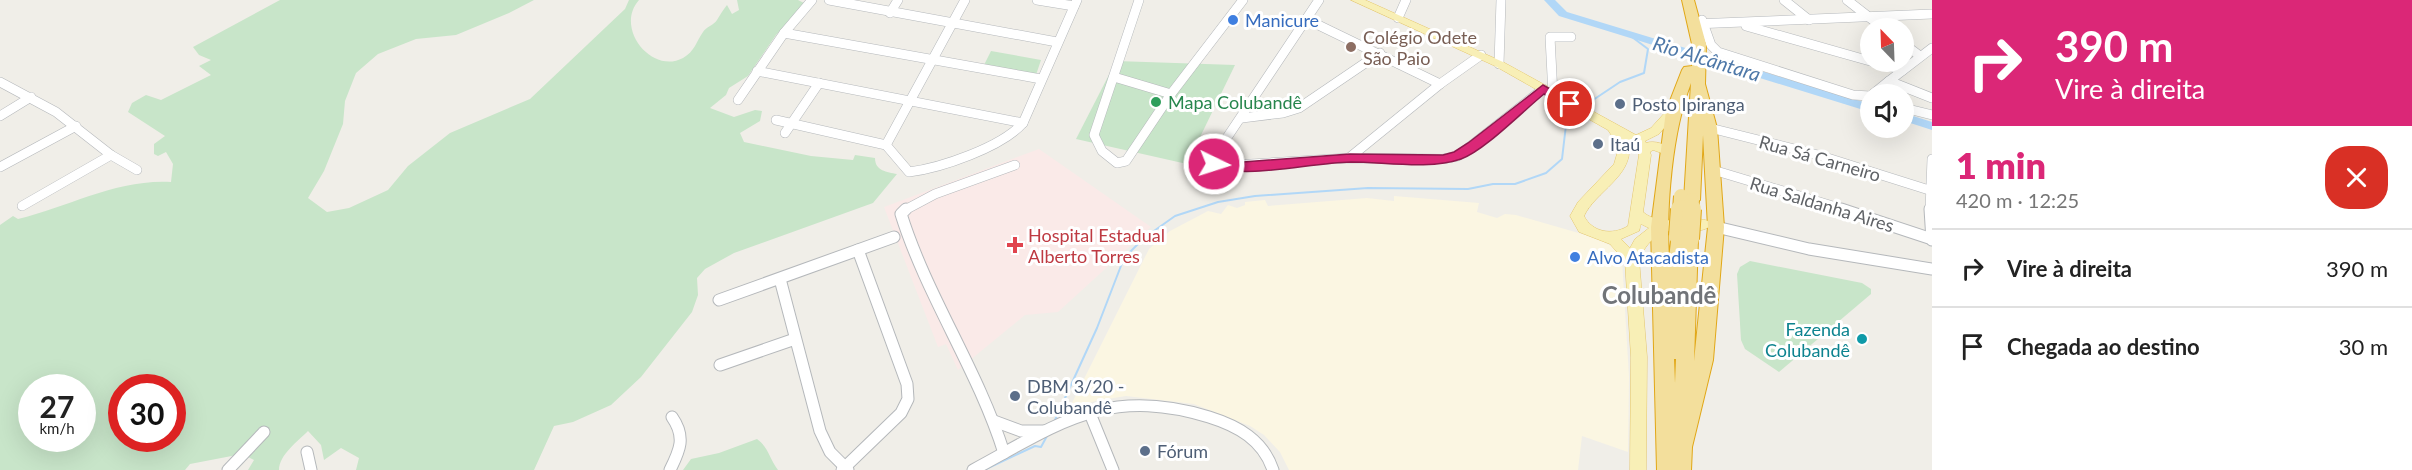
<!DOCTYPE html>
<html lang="pt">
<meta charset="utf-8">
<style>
:root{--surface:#fff;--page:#f6f6f6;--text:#222;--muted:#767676;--line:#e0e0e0;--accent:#db2777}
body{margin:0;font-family:Lato,sans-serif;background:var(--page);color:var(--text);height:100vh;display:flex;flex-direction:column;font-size:22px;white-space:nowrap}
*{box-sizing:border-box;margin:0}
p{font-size:20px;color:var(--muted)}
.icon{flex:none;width:33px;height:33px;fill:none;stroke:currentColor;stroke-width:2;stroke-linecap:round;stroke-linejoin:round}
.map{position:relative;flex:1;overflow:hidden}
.details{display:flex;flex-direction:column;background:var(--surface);width:480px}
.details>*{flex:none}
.top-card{background:#db2777;color:#fff;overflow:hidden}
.needle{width:39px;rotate:337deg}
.fabs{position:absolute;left:1860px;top:18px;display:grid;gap:12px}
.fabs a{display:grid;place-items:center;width:54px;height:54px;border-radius:50%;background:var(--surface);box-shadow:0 6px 24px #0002;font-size:30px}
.speed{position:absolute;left:18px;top:374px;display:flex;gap:12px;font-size:30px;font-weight:700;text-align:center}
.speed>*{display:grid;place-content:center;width:78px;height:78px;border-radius:50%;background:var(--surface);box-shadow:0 6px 24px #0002;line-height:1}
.speed small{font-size:15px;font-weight:400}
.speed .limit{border:9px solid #d22;background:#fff;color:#111}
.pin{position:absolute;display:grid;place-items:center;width:51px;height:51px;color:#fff;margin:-26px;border:3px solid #fff;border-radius:50%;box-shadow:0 2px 6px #0007}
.me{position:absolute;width:66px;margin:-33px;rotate:94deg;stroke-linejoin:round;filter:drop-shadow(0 0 4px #0008)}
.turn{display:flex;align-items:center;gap:21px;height:126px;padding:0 24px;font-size:27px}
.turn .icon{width:78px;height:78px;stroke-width:2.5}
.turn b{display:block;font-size:42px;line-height:51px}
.round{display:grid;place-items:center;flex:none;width:63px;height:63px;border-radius:24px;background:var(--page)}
.head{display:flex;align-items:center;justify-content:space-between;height:102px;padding:0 24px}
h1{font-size:36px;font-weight:800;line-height:45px;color:var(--accent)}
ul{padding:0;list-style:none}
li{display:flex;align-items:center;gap:18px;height:78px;padding:0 24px;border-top:2px solid var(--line)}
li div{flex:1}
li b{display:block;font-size:22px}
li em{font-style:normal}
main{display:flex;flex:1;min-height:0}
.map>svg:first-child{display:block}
</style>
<main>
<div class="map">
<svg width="1932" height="470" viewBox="0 0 1932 470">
<rect width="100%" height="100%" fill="#f0eee8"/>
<path fill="#fbf6e2" d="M1394,196L1479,203L1477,212L1497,218L1505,214L1516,215L1596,238L1615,248L1622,259L1629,377L1628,452L1582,436L1578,470H1289L1280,452L1264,435L1250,426L1194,404L1126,396L1095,401L1068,411L1149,249L1170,231L1208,211L1221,214L1228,205L1237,208L1245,205V202L1265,200L1268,206L1367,198L1394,201Z"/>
<path fill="#faeae8" d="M1039,149L1151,227L1058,312L1025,315L958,370L946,344L938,347L884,207Z"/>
<g fill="#c8e5c9" fill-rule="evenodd">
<path d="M280,0H534L509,13L456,35L416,39L378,54L356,73L345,101L343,124L324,171L308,198L327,212L349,208L388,190L408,166L450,133L530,99L625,9L629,0H639C614,28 652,75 683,58C695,51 696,42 703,32C706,27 714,25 717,20C720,15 723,10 727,5L732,14L739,10L737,0H798L806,4L776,35L748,76L729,88L726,95L710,108L734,117L755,110L762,111L760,121L740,133L744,142L811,156L853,160L855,155L875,158C875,171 887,172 897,174L873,203L734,253L705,269L697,278L698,295L692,312L641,377L611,405L573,422L554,426L534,470H356L359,458L341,448L324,460L321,445L308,431C298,441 279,455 279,470H248L254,460L242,454L190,464L185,470H0V225L13,216L18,219C69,207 116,179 171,182L173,164L166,152L158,156L154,154V144L165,136L128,112L132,103L146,95L161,100L211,75L199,66L211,60L199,55L193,47ZM32,387H82V438H32ZM122,387H172V438H122Z"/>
<path d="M991,51L1041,60L1036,75L984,65Z"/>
<path d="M1116,61L1235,65L1187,164L1076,139Z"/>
<path d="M1750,261L1862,283L1871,289V294L1779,372L1745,349L1741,340L1737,274L1740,267Z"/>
<path d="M757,439C769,448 769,458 778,470H683L691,459L719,453Z"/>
</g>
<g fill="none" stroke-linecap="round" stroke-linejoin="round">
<g stroke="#b1d7f7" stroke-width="2">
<path d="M1581,108L1620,82L1644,73L1648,49L1628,34"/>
<path d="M1055,420L1097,328L1124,258L1144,238L1175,216L1218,202L1255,196L1368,188L1468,189L1493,184H1515L1546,173L1562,159L1566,125L1576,111"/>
<path d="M984,470L1035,446L1041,447L1047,436"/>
</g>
<g fill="#b1d7f7" fill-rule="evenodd">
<path d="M1544,0H1555L1567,12L1870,104V112L1559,16Z"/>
<path d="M1904,113L1932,122V130L1904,121Z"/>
</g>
<defs>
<g id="minor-far1">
<path d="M829,0L1057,42"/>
<path d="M965,0L886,145L909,172C941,168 1002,147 1023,123L1077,0"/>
<path d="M1037,0L1074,6"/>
<path d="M1139,0L1094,135L1102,151L1117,163L1126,161L1171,94L1243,0"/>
<path d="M1319,0L1214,157L1213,162L1217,166L1349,158L1443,159L1458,156L1543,89"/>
<path d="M1784,0L1809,20"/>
<path d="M1847,0L1883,28"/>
<path d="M890,13L898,0"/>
<path d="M1398,18L1406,0"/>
<path d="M1308,20L1440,84"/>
<path d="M1702,20L1711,45L1718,52L1853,95L1870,96"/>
<path d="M1694,24L1932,14"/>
<path d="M1746,26L1870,61"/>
<path d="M784,33L1041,79"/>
<path d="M1904,44L1920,56"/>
<path d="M1873,62L1903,70"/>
<path d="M1499,64L1501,0"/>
<path d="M757,71L1023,123"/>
<path d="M1114,77L1171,94"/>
<path d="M1889,81L1932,48"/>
<path d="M0,82L56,112L111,155L137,170"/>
<path d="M1873,94L1889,81L1932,98"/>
<path d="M1553,95L1550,37H1571"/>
<path d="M738,100L784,33L812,0"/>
<path d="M1904,108L1932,115"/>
<path d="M0,116L31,97"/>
<path d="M1242,118L1283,113L1299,108L1380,53"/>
<path d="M776,120L886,145"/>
<path d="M1710,128L1818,155L1929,190"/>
<path d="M785,133L819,83"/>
<path d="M1349,158L1440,84L1481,55"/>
<path d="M0,167L76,126"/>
<path d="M1713,170L1846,210"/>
<path d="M22,206L111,155"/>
<path d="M905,210L935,194L1015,165"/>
<path d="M1930,210L1932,159"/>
</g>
<g id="minor">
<path d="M906,209L901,214C927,297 978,370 1004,453"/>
<path d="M1841,209L1932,239"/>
<path d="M1930,209L1932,240"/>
<path d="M1716,227L1809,249L1932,269"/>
<path d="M780,279L820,431L830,452L848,470"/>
<path d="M719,300L894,237"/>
<path d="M720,365L795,339"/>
<path d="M1089,411L1113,470"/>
<path d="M994,421L1021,431H1044"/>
<path d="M307,452L311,470"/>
<path d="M228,470L264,432"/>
<path d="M670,470C680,450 686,437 672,417"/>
<path d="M842,470L901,413L908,399L907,384L858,250"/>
<path d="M973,470C1060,423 1107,386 1209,417C1238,426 1263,440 1273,470"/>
</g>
<path id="major" d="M1351,0H1365L1503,62L1636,135L1651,128L1669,108H1677L1679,111L1659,134L1645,141L1646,143C1654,140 1667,144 1673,151L1667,155L1653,150L1650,152L1651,155L1643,212C1663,230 1701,211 1712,224C1696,243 1662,210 1639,259L1647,357L1646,470H1630L1631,357L1625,261L1610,244L1579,232L1570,216L1578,202L1614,164L1617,154L1616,142L1608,130L1495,66ZM1629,146H1635L1639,155L1628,226C1612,236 1592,232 1584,216C1595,192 1633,176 1629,146ZM1641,224L1649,228L1635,239L1630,248L1621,239L1639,231Z"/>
<path id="highway" d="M1682,0H1694L1706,44L1705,84L1717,128L1724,227L1713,360L1692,447L1691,470H1657L1651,227L1666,111L1682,70L1684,67L1692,66V44ZM1691,83L1684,200L1692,206L1700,200L1703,135L1708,227L1694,361L1698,239L1690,233L1685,234L1678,230L1672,232L1669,259C1666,206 1672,132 1691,83ZM1674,359H1676L1675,383Z"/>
</defs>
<use href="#minor-far1" stroke="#b5b8bb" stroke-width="10"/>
<use href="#minor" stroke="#b5b8bb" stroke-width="13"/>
<use href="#major" stroke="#e4c66d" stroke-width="1"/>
<use href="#highway" stroke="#e1a717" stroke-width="2"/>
<use href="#minor-far1" stroke="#fff" stroke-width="9"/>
<use href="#minor" stroke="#fff" stroke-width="11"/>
<use href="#major" fill="#f8efb6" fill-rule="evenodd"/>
<use href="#highway" fill="#f3df9c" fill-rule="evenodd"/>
<defs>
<g id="highway-bridge-far1">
<path d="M1680,210L1681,196"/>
<path d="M1691,210L1692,200"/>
</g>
<g id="highway-bridge">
<path d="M1678,236L1680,209"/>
<path d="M1690,239L1692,209"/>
</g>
</defs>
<use href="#highway-bridge-far1" stroke="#e1a717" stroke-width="16" stroke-linecap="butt"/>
<use href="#highway-bridge" stroke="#e1a717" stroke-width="20" stroke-linecap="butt"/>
<use href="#highway-bridge-far1" stroke="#f3df9c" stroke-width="14"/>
<use href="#highway-bridge" stroke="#f3df9c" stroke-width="18"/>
</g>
<path fill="#db2777" stroke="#8e194d" stroke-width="1.5" d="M1543,85L1577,104L1575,107H1566L1544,94C1523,111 1484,151 1461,159C1430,170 1384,162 1351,162C1307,163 1252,179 1210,167L1208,164L1214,160L1230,163L1350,154L1443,155L1454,152L1468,143Z"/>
<g fill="#3f7fe0" stroke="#fff" stroke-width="2">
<circle cx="1233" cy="20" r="6"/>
<circle cx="1575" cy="257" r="6"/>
</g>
<circle fill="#8d6e63" stroke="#fff" stroke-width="2" cx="1351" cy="47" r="6"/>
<circle fill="#2e9e5b" stroke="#fff" stroke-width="2" cx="1156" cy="102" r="6"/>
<g fill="#5c6f8a" stroke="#fff" stroke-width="2">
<circle cx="1620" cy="104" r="6"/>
<circle cx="1598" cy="144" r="6"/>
<circle cx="1015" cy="396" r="6"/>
<circle cx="1145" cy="451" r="6"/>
</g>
<path fill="#e0444e" stroke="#fff" stroke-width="2" d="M1012 236h6v6h6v6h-6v6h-6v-6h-6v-6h6z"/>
<circle fill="#0f9aa8" stroke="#fff" stroke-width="2" cx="1862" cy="339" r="6"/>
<g text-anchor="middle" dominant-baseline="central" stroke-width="6" stroke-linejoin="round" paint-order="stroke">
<g font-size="18" fill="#366cbe" stroke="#fff" text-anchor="start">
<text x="1245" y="20">Manicure</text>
<text x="1587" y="257">Alvo Atacadista</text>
</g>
<g font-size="18" fill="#785e54" stroke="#fff" text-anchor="start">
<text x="1363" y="37">Colégio Odete<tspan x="1363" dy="21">São Paio</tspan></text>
</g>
<g font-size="18" fill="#27864d" stroke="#fff" text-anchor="start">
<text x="1168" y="102">Mapa Colubandê</text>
</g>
<g font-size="18" fill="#4e5e75" stroke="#fff" text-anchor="start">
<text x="1632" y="104">Posto Ipiranga</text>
<text x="1610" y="144">Itaú</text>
<text x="1027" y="386">DBM 3/20 -<tspan x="1027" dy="21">Colubandê</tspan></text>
<text x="1157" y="451">Fórum</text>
</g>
<g font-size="18" fill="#606367" stroke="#fff">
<text transform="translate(1820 158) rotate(16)">Rua Sá Carneiro</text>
<text transform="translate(1822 204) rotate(17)">Rua Saldanha Aires</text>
</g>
<g font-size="18" fill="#be3a42" stroke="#fff" text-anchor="start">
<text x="1028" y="235">Hospital Estadual<tspan x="1028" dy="21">Alberto Torres</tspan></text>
</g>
<g font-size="18" fill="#0d838f" stroke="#fff" text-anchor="end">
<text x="1850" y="329">Fazenda<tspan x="1850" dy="21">Colubandê</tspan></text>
</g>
<g font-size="20" font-style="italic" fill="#4e78a8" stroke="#fff">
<text transform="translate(1707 58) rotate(17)">Rio Alcântara</text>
</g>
<g font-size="24" font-weight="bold" fill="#717479" stroke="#fff">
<text x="1659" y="294">Colubandê</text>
</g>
</g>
</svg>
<div class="fabs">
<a><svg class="needle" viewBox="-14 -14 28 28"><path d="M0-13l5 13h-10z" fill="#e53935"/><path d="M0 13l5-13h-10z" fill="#767676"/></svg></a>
<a><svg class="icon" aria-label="sound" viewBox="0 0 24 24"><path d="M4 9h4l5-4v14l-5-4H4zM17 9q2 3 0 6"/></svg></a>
</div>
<div class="speed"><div>27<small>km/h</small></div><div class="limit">30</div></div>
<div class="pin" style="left:1570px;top:104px;background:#d93025"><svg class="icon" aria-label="arrive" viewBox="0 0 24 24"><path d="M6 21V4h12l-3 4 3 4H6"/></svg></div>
<svg class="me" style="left:1214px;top:164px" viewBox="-20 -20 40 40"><circle r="17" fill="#db2777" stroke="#fff" stroke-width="3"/><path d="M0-11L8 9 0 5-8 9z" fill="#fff"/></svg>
</div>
<section class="details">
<div class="top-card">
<div class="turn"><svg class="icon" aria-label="right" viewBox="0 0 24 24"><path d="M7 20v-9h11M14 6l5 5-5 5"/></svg><div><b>390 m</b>Vire à direita</div></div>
</div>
<div class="head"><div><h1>1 min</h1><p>420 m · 12:25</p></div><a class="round" style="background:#d93025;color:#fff"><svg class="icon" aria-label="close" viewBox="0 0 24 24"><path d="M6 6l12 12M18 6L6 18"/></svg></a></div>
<ul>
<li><svg class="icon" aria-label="right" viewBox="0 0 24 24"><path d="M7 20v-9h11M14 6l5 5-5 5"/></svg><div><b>Vire à direita</b></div><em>390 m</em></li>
<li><svg class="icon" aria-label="arrive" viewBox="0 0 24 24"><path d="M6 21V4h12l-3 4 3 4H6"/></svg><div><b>Chegada ao destino</b></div><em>30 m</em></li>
</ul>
</section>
</main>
